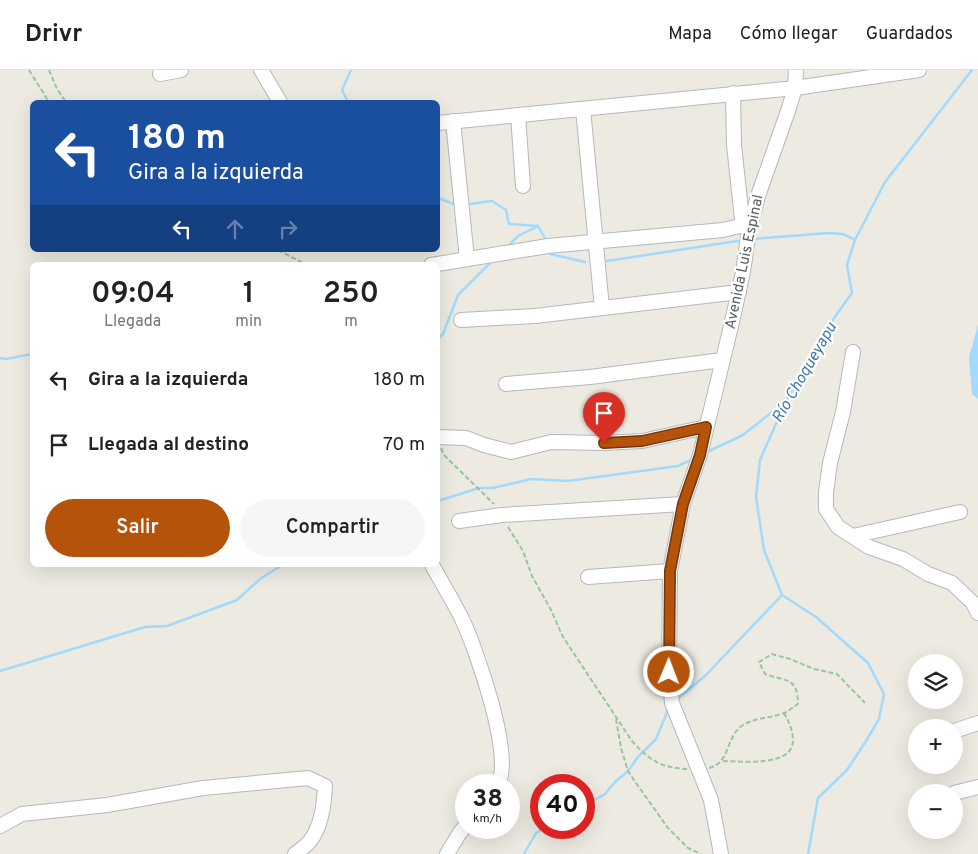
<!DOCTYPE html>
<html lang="es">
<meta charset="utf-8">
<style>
:root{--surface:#fff;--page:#f6f6f6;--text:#222;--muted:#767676;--line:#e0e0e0;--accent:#b45309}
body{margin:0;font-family:Overpass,sans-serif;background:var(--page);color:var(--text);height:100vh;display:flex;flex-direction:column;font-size:19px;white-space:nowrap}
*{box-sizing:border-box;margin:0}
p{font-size:16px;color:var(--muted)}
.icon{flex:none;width:28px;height:28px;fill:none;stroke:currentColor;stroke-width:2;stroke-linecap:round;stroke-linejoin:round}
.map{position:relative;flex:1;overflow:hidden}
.panel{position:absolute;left:30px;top:192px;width:410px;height:305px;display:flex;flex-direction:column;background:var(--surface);border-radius:8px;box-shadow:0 5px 20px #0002}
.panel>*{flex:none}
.top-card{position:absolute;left:30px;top:30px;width:410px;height:152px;border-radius:8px;box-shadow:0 5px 20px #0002;background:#1a4fa0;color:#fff;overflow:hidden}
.fabs{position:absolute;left:908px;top:584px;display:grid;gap:10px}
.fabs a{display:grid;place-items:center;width:55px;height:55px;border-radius:50%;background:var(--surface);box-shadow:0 5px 20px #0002;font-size:25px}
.speed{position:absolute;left:455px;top:704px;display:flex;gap:10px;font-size:25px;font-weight:700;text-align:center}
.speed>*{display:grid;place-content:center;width:65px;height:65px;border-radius:50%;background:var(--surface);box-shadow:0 5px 20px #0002;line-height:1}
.speed small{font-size:12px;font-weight:400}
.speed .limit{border:8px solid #d22;background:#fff;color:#111}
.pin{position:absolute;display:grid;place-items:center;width:42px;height:42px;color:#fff;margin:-51px -21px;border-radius:50% 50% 50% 0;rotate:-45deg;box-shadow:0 0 5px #0007}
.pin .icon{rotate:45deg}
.me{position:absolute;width:55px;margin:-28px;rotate:1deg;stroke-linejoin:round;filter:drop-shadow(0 0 4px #0008)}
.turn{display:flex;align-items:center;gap:18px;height:105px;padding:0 15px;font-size:22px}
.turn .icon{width:65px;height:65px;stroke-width:2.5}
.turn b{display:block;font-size:35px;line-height:42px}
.lanes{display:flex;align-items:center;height:48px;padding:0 15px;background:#0003;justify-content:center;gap:25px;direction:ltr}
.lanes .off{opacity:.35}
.eta{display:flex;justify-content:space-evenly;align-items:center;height:85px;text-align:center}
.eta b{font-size:30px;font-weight:600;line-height:35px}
.primary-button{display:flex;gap:10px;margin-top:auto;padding:10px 15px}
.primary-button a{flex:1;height:58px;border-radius:30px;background:var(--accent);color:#fff;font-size:20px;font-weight:600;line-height:58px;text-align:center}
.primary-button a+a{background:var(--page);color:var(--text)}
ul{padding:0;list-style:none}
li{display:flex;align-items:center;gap:15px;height:65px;padding:0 15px}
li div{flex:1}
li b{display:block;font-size:19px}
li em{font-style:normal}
header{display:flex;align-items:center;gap:30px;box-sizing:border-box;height:70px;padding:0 25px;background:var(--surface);border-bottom:1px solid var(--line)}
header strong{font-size:24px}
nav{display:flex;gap:28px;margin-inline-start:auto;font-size:18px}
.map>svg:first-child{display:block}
</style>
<header>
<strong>Drivr</strong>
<nav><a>Mapa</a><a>Cómo llegar</a><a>Guardados</a></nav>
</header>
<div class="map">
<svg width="978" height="784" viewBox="0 0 978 784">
<rect width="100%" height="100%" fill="#edeae2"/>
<path fill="#a2dafd" d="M978,255V329L972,324L969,287Z"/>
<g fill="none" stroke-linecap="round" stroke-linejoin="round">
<g stroke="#a2dafd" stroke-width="2.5">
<path d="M348,32L342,20L351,0"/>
<path d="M438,128L457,135"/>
<path d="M470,134L492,131L506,140L509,154L538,156L547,172"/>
<path d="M752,169L828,163L843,164L855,170"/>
<path d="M506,178L518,166L538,156"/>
<path d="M549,180L550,184L585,192"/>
<path d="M607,191L744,170"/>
<path d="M438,269L443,264L458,225L491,192"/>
<path d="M0,288L6,289L32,284"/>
<path d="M705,383L743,365L786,331"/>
<path d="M438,431L479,418H493L531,409L568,411L678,396L693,389"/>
<path d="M0,601L145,557L167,556L237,530L260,509L282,495"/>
<path d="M676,630L705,606L782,525"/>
<path d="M584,736L605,724L615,712L628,701L638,687L656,669L668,640"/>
<path d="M524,784L536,763L545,758"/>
<path d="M808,784L818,728L847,700L866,671L879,649L884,624L868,593L816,547L782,525L764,480L756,427L760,390L786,331L819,277L834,248L852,223L847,195L855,170L885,112L972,0"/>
</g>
<defs>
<g id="minor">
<path d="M261,0L280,32"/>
<path d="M160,4L181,0"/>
<path d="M733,23L734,75L742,149L744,155L749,160"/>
<path d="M583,39L602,238"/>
<path d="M518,45L523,116"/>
<path d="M453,51L467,189"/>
<path d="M438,53L795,18L919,0"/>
<path d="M431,195L548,176L723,160L744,155"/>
<path d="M461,250L535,246L739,222"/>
<path d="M853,282L843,342L830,393L826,422V439L838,457L869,477L903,489L928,504L952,513L973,533L978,543"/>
<path d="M506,314L590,307L722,290"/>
<path d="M438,367L466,368L484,375L511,382L551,372L604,373L642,371L706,357"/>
<path d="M459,451L502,445L683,434"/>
<path d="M853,466L960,442"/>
<path d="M432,495C442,513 453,531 462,549C475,576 516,691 497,715"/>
<path d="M588,507L670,501"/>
<path d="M954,661L978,653"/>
<path d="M954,723L978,717"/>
<path d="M0,756L22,744L107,735L203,718L308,708L325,716C324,733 322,756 310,771C306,776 300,780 295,784"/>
<path d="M447,784L459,764L466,755"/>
<path d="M721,784L711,730L672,633L669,602L670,501L683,434L700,385L732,252L743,202L749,160L758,126L789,38L795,18L796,0"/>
</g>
</defs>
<use href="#minor" stroke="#b4b8bc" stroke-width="16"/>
<g stroke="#98c5a2" stroke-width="2" stroke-dasharray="5 2.5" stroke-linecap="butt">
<path d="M29,0L49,32"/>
<path d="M49,0L57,19L66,32"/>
<path d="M278,180L307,195"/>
<path d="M441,378L444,385L494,434"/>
<path d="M508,457L523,481L532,506L551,540L563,567L632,671C649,690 661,698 687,699"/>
<path d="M616,649L621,678L628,701L636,713L668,758L688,778L701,784"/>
<path d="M723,691C759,692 815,698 784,643"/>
<path d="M709,698C729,693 726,671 739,658C752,647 769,649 784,643C789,641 793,637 798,634C797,607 788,612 765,604L759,592L772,584L790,589L814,599L837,604L865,633"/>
</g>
<use href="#minor" stroke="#fff" stroke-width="14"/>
</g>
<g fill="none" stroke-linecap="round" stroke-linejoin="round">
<defs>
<path id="route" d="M604,373L642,371L706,357L700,385L683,434L670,501L669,602"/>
</defs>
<use href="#route" stroke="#753606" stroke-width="12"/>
<use href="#route" stroke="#b45309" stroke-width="9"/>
</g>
<g text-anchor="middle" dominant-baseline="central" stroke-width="4.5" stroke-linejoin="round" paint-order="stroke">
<g font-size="15" fill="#5a5e62" stroke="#fff">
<text transform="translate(745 192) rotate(-78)">Avenida Luis Espinal</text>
</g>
<g font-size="16" font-style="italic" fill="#407bae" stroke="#fff">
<text transform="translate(805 303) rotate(-60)">Río Choqueyapu</text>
</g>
</g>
</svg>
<div class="fabs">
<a><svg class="icon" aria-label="layers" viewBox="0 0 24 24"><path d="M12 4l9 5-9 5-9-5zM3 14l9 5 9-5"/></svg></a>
<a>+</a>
<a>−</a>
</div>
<div class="speed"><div>38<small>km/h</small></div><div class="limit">40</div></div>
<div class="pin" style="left:604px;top:373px;background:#d93025"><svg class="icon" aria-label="arrive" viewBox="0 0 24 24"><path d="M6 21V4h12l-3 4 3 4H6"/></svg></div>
<svg class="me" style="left:669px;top:602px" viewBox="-20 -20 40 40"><circle r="17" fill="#b45309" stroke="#fff" stroke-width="3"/><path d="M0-11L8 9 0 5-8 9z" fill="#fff"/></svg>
<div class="top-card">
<div class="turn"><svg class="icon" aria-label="left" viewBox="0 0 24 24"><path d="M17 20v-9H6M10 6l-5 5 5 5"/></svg><div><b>180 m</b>Gira a la izquierda</div></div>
<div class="lanes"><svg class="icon" aria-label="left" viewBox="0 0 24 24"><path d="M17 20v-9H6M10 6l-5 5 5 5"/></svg><svg class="icon off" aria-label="ahead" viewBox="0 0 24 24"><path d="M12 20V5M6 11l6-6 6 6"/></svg><svg class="icon off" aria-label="right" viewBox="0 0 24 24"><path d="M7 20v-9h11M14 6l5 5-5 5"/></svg></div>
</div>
<section class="panel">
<div class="eta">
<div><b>09:04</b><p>Llegada</p></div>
<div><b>1</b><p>min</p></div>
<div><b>250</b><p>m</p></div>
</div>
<ul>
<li><svg class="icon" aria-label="left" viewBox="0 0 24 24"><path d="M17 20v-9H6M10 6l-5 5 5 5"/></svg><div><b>Gira a la izquierda</b></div><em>180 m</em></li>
<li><svg class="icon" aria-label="arrive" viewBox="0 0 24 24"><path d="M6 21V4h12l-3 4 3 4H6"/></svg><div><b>Llegada al destino</b></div><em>70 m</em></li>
</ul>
<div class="primary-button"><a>Salir</a><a>Compartir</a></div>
</section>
</div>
